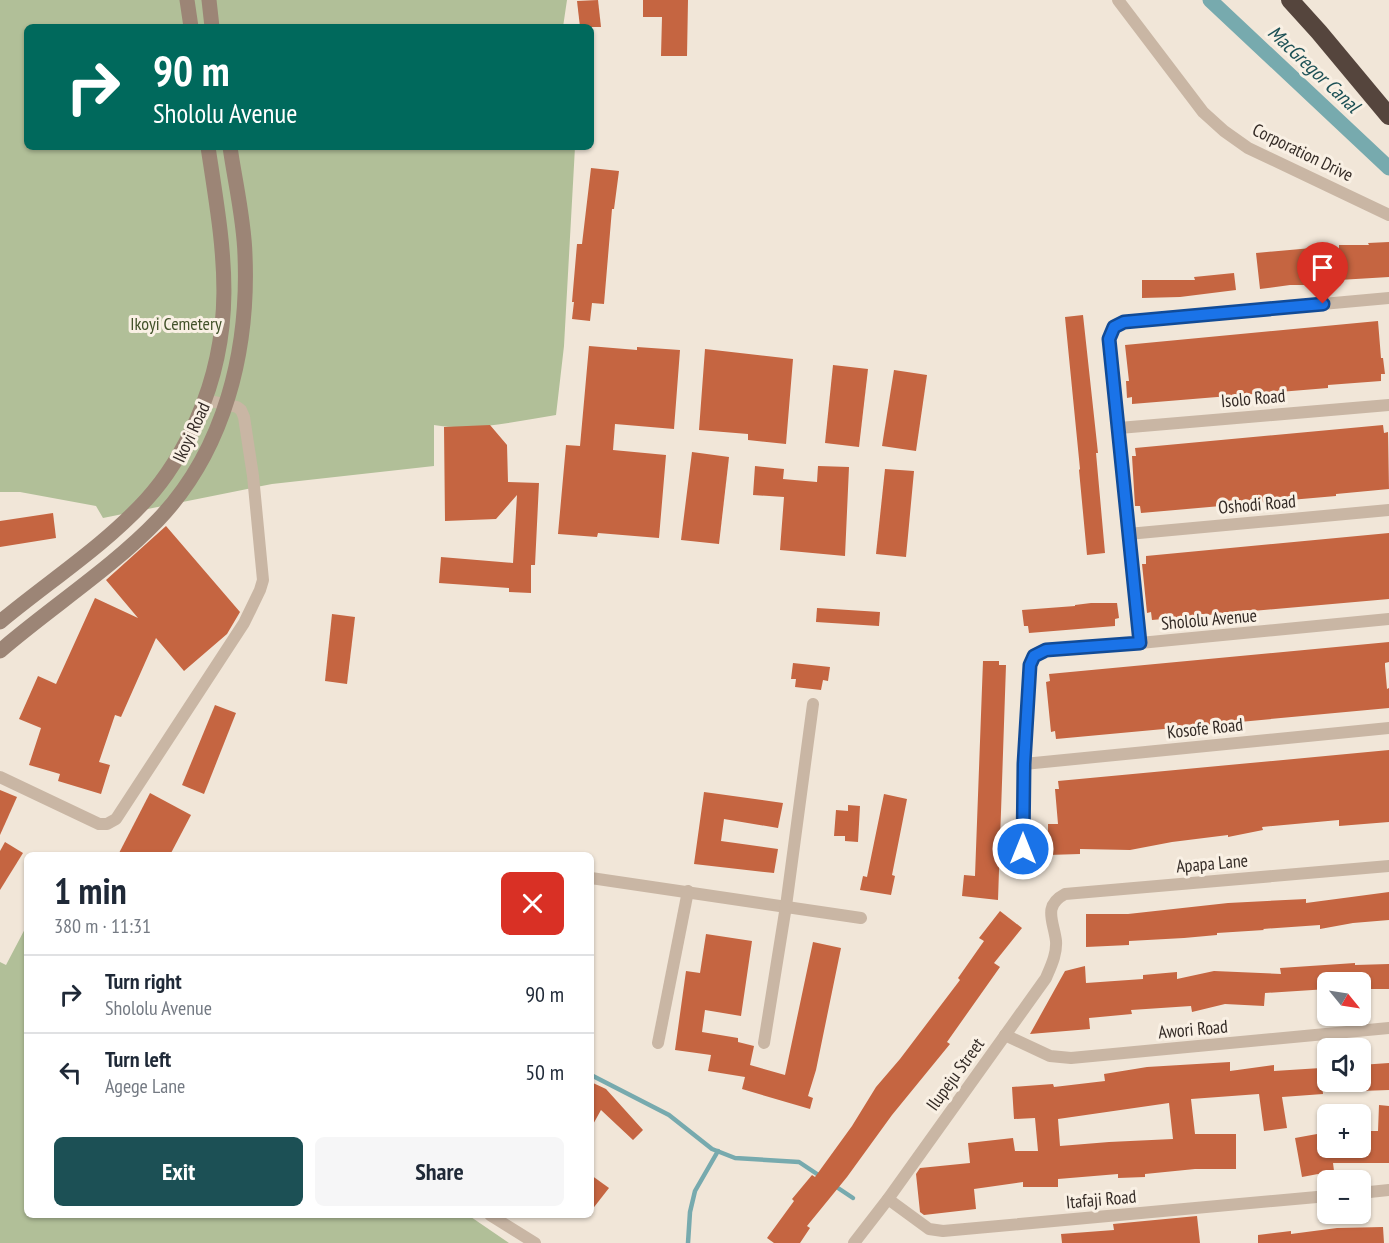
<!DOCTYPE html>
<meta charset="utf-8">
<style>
:root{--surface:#fff;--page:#f6f6f7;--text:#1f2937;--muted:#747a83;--line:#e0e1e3;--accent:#1c5055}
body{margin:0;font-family:"PT Sans Narrow",sans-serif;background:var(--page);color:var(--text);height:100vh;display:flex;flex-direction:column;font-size:22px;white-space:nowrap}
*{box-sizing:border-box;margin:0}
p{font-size:20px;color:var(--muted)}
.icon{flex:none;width:33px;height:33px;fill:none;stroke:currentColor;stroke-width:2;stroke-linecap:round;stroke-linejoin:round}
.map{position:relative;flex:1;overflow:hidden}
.sheet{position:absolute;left:24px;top:852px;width:570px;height:366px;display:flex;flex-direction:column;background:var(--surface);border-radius:9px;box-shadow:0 2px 4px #0004}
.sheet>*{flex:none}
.top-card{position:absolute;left:24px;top:24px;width:570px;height:126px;border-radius:9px;box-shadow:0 2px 4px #0004;background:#00695c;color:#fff;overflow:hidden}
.needle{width:39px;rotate:120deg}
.tools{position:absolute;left:1317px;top:972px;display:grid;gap:12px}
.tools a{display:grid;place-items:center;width:54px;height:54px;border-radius:9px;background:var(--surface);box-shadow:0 2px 4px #0004;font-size:30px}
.pin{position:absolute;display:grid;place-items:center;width:51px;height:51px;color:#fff;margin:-62px -26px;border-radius:50% 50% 50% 0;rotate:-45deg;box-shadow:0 0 6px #0007}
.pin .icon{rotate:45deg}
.me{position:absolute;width:66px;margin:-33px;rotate:0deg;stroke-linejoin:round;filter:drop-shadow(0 0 4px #0008)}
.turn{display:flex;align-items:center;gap:21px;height:126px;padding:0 30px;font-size:27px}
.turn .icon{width:78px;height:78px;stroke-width:2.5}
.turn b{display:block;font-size:42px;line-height:51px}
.round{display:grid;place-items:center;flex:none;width:63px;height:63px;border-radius:9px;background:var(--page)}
.headline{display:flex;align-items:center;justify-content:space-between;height:102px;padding:0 30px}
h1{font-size:36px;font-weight:600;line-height:45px}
.cta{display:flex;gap:12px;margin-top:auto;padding:12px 30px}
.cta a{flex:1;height:69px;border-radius:9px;background:var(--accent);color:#fff;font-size:24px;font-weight:600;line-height:69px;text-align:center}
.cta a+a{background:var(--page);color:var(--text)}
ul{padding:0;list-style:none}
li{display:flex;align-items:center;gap:18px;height:78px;padding:0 30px;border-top:2px solid var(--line)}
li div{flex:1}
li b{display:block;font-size:22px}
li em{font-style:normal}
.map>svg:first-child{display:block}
</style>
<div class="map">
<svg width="1389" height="1243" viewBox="0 0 1389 1243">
<rect width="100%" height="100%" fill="#f1e6d8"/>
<g fill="#b1bf98">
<path d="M0,0H567L563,27H27V147H575L564,346L556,415C517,421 474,432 434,425V466L272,484L103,518L96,506L20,492H0Z"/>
<path d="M27,925V1215H468L509,1243H0V962L6,965Z"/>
</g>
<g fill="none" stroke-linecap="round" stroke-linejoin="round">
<g stroke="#77aaae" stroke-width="4.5">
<path d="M593,1076L669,1115L712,1149L735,1158L799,1162L820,1176"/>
<path d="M835,1186L853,1198"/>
<path d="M688,1243L690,1212L695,1191L718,1151"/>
</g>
<path stroke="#77aaae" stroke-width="15" d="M1210,0L1389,168"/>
</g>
<g fill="#c56541" fill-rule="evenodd">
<path d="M598,0L601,27H580L577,1Z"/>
<path d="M643,0H688L687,56H661L662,17H643Z"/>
<path d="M591,168L619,171L614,209H612L604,304L592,303L590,321L572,319L574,302H572L577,244H582Z"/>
<path d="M1389,242V277L1339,280V245H1369L1368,243Z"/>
<path d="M1312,248L1313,285H1290L1260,289L1256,253Z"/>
<path d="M1234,273L1236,290L1180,297L1142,298V280H1195L1194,277Z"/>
<path d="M1083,315L1098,453H1096L1105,553L1087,555L1079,470L1080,469L1065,317Z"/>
<path d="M1378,321L1381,358H1383L1385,374H1381V381L1328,385V388L1132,404V397L1127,398L1126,381H1129L1125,345Z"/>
<path d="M589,346L637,350V347L680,350L674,429L615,424L613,450L666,455L659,538L598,533L597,537L558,534L566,445L580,446Z"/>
<path d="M705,349L793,359L786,444L748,440V434L699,430Z"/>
<path d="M833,365L868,369L859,447L825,443Z"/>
<path d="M894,370L927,375L916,451L882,446Z"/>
<path d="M490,425L507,445L508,482L539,483L535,565H531V593L509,592V588L439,583L441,557L513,563L517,495L496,519L445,521L444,427Z"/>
<path d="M1383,425L1384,433L1388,432L1389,489L1336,494V496L1141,513L1140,506H1135L1132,456H1136L1135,448Z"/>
<path d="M692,452L729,457L719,544L681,540Z"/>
<path d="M755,466L784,469L783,479L817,482L818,466L849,467L845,556L780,550L784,497L753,495Z"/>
<path d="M885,469L914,471L906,557L876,554Z"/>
<path d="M53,513L56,538L0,547V521Z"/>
<path d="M166,526L240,612L227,634L184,671L156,638L121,717L115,715L99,762L110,765L101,794L58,781L60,774L29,765L41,728L19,719L38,676L56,684L95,598L138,618L106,580Z"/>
<path d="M1389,533V599L1152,620L1151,612L1147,613L1142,564H1146V556Z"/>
<path d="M1091,603H1117L1119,618L1115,619V626L1029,633L1028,626H1024L1022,610L1075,606V605Z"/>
<path d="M817,608L880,612L879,626L816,622Z"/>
<path d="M332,614L355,617L347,684L325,681Z"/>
<path d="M1389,642V662L1385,663V666L1387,689L1389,688V708L1056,739L1055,731L1051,732L1046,682L1050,681L1049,674Z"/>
<path d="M983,661H999V665H1006L998,900L962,896L964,875L975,876Z"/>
<path d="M793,663L830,667L828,681L823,680L821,690L795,687L796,679H791Z"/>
<path d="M215,705L236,713L204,794L182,785Z"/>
<path d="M1389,750V822L1339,826V820L1262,827L1263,830L1228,837V835L1172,842L1130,850L1080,849V854L1048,855V824H1058L1055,789H1059L1058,781Z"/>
<path d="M0,790L17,797L0,835Z"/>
<path d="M704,792L783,803L778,828L724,819L721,841L778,849L774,873L694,864Z"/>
<path d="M150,793L191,815L170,855H118Z"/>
<path d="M884,794L907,799L892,875L895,876L891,895L860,890L863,876L867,877Z"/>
<path d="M848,805L860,806L858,842L845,841V836H834L836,810L848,811Z"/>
<path d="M5,842L23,853L0,890V851Z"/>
<path d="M1389,892V920L1353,923L1320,929V925L1263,929L1264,930L1217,933V935L1184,938L1129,941V945L1086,947V914H1128L1228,903L1306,899V903Z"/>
<path d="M1000,911L1022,928L994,963L1000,967L947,1042L950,1044L892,1115L847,1177L807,1226L810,1228L800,1243H774L767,1238L794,1201L792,1199L812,1175L815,1177L852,1126L876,1087L900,1059L960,980L958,978L984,941L979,938Z"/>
<path d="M706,934L752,941L741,1016L705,1010L702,1032L738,1038V1042L754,1046L750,1065L785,1075L813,942L841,948L816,1070L808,1096L813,1098L810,1109L742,1089L745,1077L708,1071L711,1055L675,1050L686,971L700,973Z"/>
<path d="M1355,963V965L1389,964V989H1371L1370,982H1328V989L1265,993L1264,1006L1225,1004L1192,1012L1191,1006L1131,1010L1132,1014L1089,1018L1090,1029L1030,1034L1065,971L1085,966L1086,983L1143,979V975L1177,972V979L1214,971L1281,974L1280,968Z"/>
<path d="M1230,1062V1071L1274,1065V1071L1321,1068L1323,1094L1282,1097L1287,1128L1264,1131L1259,1094L1191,1099L1195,1134H1236V1169H1195L1145,1174V1177L1118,1178V1174L1058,1179V1187H1023V1182L974,1189L976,1209L924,1215L920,1212L916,1174L920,1168L970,1163L968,1143L1013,1138L1015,1151H1038L1035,1118L1014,1119L1012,1087L1053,1084L1054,1087L1105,1081L1104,1074L1147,1067ZM1169,1103L1173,1139L1109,1142L1060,1146L1058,1119Z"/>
<path d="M1389,1063V1090L1360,1091V1065Z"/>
<path d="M591,1082L606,1089L643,1130L633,1140L601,1110L591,1128Z"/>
<path d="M1379,1105L1389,1106V1163H1333L1334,1171L1302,1177L1295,1138L1328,1132V1148H1360V1131H1378Z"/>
<path d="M591,1175L609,1188L591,1211Z"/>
<path d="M1197,1216L1200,1243H1062L1061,1234L1114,1230L1113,1224Z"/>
<path d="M1383,1227L1384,1243H1258V1235L1291,1231V1234L1337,1228Z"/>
</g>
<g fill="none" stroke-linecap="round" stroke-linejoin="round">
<g stroke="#c9b6a4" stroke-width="12">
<path d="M1118,0L1203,112L1224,131L1248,148L1389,215"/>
<path d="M1119,428L1389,405"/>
<path d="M1128,534L1389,510"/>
<path d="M1140,643L1109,339L1114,327L1124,322L1389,298"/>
<path d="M1024,764L1389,728"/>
<path d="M0,777L99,824H107L116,819L244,623L260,590L263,580L253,476L244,417L241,410L237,407L206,400"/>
<path d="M1023,849L1024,764L1030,665L1034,656L1046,650L1140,643L1389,619"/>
<path d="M591,878L861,918"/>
<path d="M1005,1035L1050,1056L1071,1058L1389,1028"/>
<path d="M658,1043L688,891"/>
<path d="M764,1043L786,906L813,704"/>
<path d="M1360,1193L1389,1190"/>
<path d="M888,1199L929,1229L943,1231L1328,1196"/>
<path d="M490,1215L535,1243"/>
<path d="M854,1243L888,1199L1046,978C1051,966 1057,954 1056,941C1054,922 1042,906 1065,894L1389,866"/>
</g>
<g stroke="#9c8576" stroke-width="15">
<path d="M187,0L191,27"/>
<path d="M209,0L212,27"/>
<path d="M0,622C48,582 104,546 146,500C168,476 184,449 197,419C239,324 223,246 208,147"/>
<path d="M0,651C51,607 112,568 158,520C225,450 249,350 245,255C244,219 235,182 230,147"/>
</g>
<path stroke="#55453d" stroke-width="18" d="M1290,0L1319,32L1389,116"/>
</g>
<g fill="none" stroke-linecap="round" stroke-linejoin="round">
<defs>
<path id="route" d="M1023,849L1024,764L1030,665L1034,656L1046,650L1140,643L1109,339L1114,327L1124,322L1323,304"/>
</defs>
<use href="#route" stroke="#114b97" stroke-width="15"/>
<use href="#route" stroke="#1a73e8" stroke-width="10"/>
</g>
<g text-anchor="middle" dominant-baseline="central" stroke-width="6" stroke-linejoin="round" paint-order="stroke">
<g font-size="18" fill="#342b26" stroke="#f9f0e4">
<text transform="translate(1303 152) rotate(26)">Corporation Drive</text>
<text transform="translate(1253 398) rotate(-5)">Isolo Road</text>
<text transform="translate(191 432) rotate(-65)">Ikoyi Road</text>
<text transform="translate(1257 504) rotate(-5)">Oshodi Road</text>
<text transform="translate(1209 619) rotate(-5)">Shololu Avenue</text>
<text transform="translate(1205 728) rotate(-6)">Kosofe Road</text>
<text transform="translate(1212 863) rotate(-5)">Apapa Lane</text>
<text transform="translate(1193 1029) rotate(-5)">Awori Road</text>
<text transform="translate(955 1074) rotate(-54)">Ilupeju Street</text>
<text transform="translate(1101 1199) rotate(-5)">Itafaji Road</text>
</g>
<g font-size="18" fill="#42522a" stroke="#f9f0e4">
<text x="176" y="323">Ikoyi Cemetery</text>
</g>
<g font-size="20" font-style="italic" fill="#1c5055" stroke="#f9f0e4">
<text transform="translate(1314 69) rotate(43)">MacGregor Canal</text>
</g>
</g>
</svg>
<div class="tools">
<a><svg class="needle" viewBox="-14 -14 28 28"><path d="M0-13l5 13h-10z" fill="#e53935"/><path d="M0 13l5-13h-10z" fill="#747a83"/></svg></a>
<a><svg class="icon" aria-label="sound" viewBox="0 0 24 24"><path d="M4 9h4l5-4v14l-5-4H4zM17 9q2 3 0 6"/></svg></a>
<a>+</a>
<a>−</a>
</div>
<div class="pin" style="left:1323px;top:304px;background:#d93025"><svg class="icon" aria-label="arrive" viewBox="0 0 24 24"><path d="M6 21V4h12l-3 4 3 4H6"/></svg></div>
<svg class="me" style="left:1023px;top:849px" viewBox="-20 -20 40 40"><circle r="17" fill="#1a73e8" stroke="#fff" stroke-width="3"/><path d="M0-11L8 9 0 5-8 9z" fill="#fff"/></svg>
<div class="top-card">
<div class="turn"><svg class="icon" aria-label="right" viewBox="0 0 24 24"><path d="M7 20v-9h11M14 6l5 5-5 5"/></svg><div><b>90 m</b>Shololu Avenue</div></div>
</div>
<section class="sheet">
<div class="headline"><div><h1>1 min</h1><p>380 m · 11:31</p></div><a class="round" style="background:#d93025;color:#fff"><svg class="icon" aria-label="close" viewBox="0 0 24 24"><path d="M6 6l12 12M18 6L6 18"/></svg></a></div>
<ul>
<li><svg class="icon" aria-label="right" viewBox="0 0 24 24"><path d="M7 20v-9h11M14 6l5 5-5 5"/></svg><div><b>Turn right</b><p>Shololu Avenue</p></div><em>90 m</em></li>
<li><svg class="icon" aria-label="left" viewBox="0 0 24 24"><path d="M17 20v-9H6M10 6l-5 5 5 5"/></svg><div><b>Turn left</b><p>Agege Lane</p></div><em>50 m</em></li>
</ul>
<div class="cta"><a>Exit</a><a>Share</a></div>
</section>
</div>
